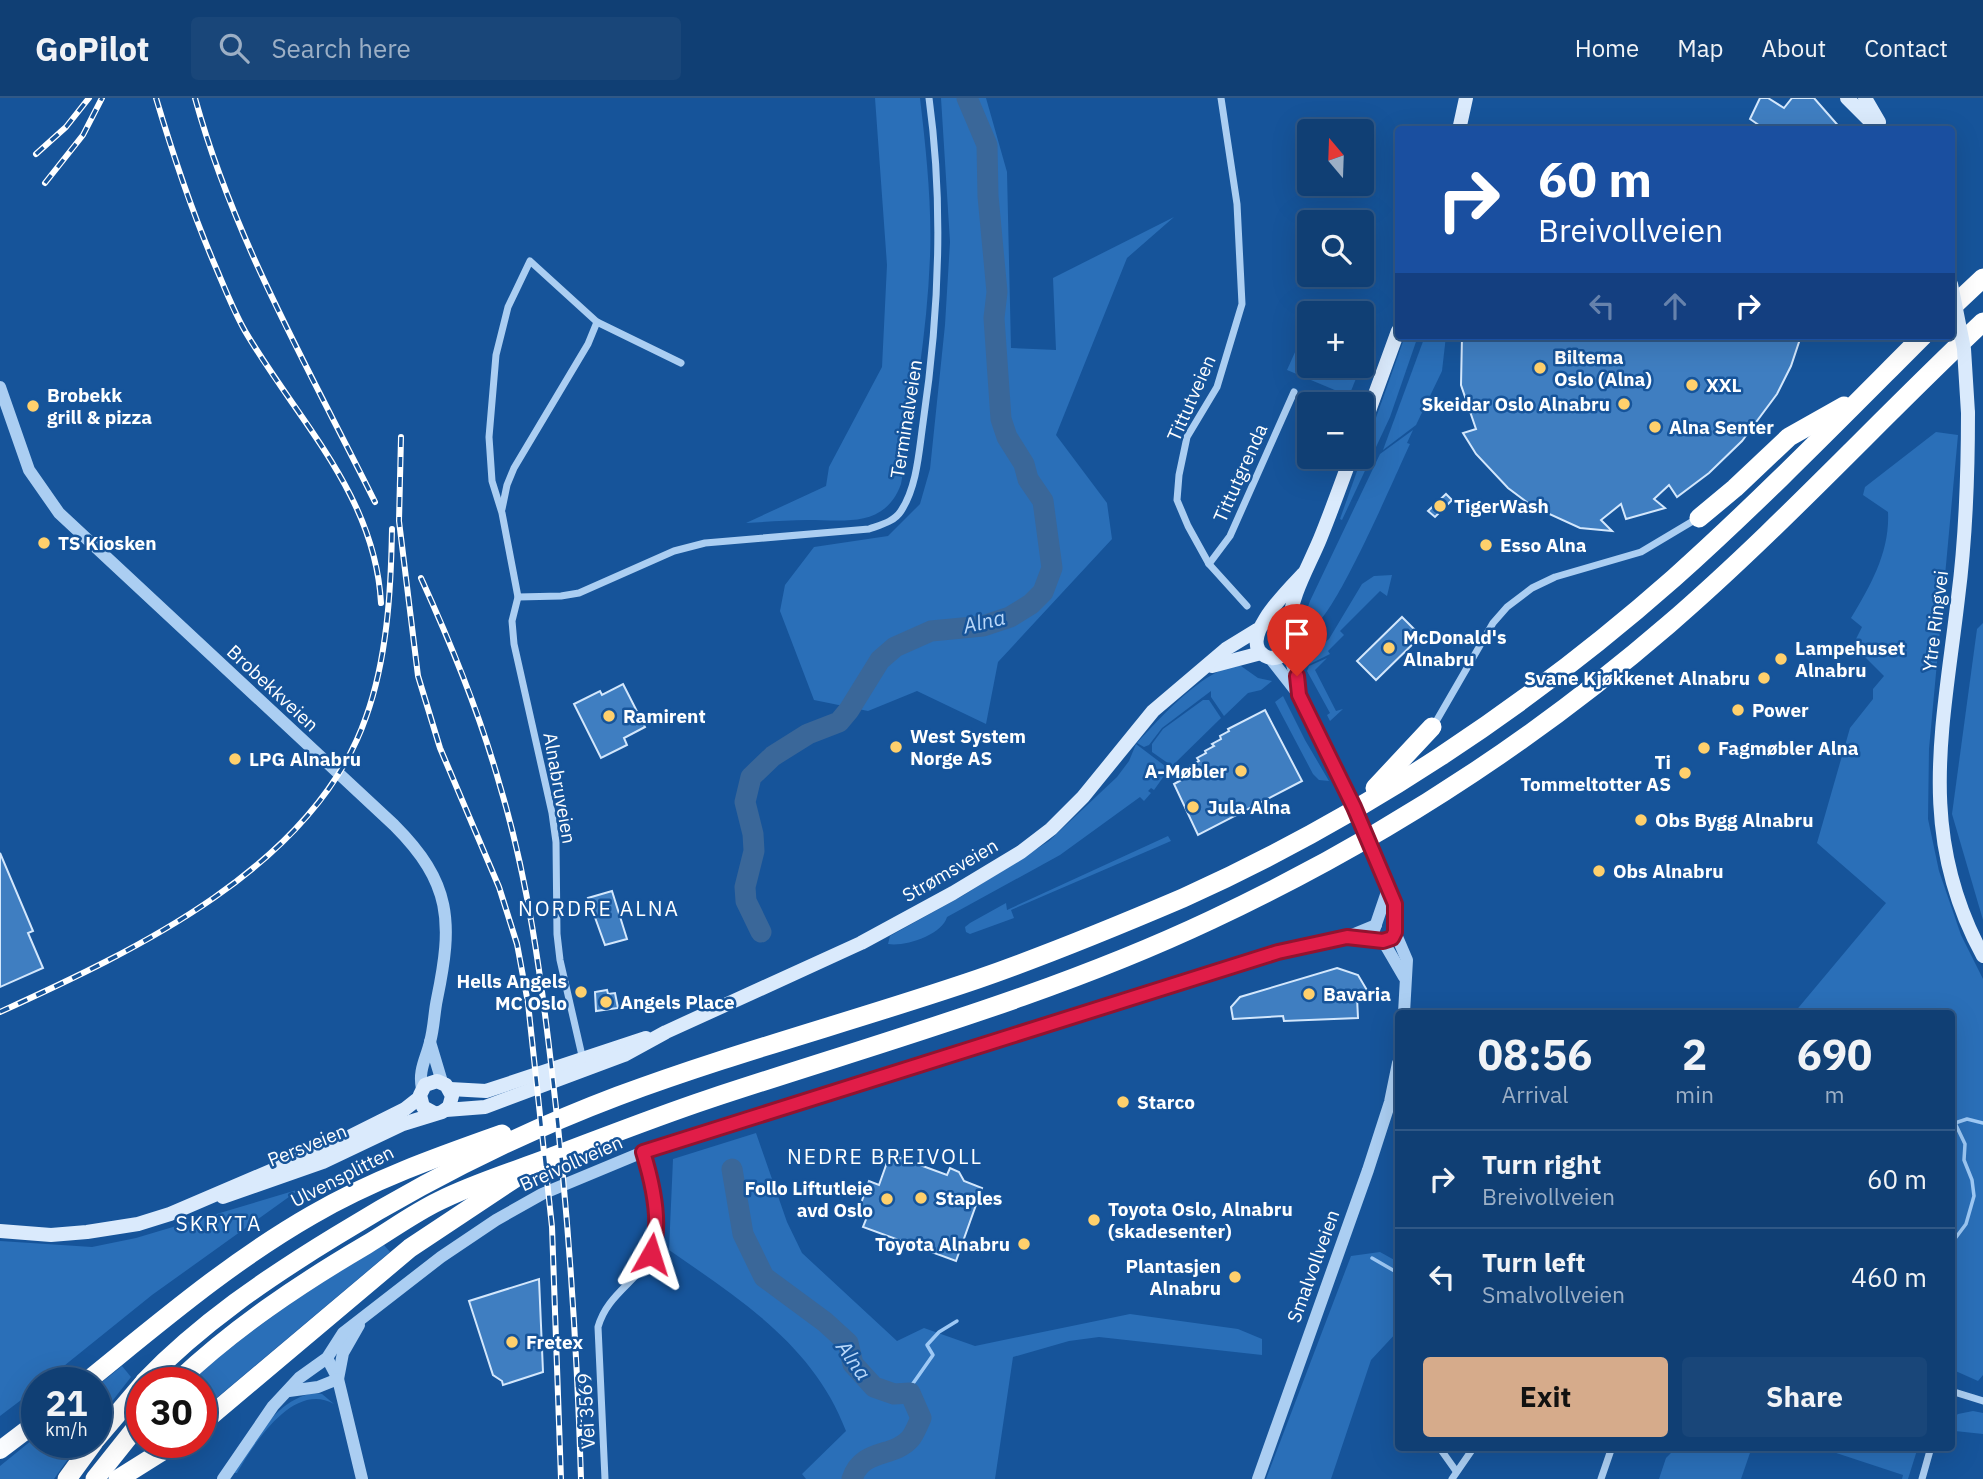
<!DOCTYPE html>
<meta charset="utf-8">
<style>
:root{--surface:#103f74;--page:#194679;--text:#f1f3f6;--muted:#9cafc5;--line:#305886;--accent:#d6ab8b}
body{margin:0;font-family:"IBM Plex Sans",sans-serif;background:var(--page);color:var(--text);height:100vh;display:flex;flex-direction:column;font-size:26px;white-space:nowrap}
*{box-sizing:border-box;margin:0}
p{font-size:23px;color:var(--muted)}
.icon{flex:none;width:38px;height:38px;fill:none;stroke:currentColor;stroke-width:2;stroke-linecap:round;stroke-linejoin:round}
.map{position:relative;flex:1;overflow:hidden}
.panel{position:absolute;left:1395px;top:912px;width:560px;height:441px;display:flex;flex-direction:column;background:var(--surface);border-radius:7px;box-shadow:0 7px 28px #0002,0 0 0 2px var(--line)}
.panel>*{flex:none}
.banner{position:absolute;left:1395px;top:28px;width:560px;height:214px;border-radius:7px;box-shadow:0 7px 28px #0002,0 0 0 2px var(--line);background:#1a4fa0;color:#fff;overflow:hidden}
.needle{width:46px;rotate:341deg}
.tools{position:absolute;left:1297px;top:21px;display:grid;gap:14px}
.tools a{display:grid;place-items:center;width:77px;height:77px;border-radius:7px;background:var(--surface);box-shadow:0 7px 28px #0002,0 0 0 2px var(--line);font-size:35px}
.speed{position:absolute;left:21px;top:1269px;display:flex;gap:14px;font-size:35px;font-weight:700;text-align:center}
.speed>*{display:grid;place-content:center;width:91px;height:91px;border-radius:50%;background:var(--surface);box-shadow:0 7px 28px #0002,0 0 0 2px var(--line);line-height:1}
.speed small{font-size:18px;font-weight:400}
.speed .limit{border:10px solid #d22;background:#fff;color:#111}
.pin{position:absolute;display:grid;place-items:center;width:60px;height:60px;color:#fff;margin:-72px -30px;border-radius:50% 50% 50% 0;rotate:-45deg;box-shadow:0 0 7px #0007}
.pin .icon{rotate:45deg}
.me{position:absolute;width:77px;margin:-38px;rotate:6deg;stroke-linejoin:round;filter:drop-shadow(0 0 5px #0008)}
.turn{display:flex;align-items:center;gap:24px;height:147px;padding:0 28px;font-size:32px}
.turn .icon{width:91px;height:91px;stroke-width:2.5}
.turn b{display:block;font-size:49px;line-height:60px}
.lanes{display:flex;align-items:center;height:66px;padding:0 28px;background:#0003;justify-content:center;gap:35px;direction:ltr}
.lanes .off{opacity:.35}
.eta{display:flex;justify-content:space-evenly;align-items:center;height:119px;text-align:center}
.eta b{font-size:42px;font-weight:800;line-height:49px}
.button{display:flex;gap:14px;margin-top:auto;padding:14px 28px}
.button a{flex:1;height:80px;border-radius:7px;background:var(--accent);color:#111;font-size:28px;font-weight:800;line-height:80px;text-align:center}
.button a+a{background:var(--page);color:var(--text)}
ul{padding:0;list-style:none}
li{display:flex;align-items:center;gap:21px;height:98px;padding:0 28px;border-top:2px solid var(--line)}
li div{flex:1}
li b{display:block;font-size:26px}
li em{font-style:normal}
header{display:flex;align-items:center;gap:42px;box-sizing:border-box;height:98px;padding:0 35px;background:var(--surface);border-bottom:2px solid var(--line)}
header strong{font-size:33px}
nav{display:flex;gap:38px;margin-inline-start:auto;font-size:24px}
.search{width:490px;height:63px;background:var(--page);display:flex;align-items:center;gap:18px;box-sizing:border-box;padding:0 24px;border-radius:7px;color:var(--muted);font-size:26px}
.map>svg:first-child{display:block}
</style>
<header>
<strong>GoPilot</strong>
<div class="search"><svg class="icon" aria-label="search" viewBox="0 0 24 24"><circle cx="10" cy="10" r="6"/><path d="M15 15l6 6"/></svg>Search here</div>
<nav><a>Home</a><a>Map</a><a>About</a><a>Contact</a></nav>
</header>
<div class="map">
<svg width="1983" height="1381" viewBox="0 0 1983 1381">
<rect width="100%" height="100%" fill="#16549a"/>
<g fill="#2a6fb8">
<path d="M875,0H920C926,52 932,106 930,159C927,236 914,310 901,386C885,430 846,422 807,422C787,422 767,424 746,425L826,388L829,369L882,269L887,167Z"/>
<path d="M941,0H986L1007,74L1011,250L1056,252L1053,180L1174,119L1127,160L1056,337L1107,405L1112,441L998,564L986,626L917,593L868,613L814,602L780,513L785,487L814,449L888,438L920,406L930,371L945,227L950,144Z"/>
<path d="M1309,223V268H1361L1349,298L1287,272Z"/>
<path d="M1405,238H1418L1390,319L1342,422L1340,421Z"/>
<path d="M1425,238H1446L1442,273L1416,327L1383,352Z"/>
<path d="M1413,332L1407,345L1410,346C1395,378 1337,514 1314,528L1306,514L1310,503L1380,356Z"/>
<path d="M1936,334L1958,337L1929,651L1928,721L1939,773L1961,837L1983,881V1277L1978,1283L1951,1271V915H1794L1886,805L1817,745L1850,630L1873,601V591L1884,578L1853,547L1862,529L1851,520C1871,487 1890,453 1888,414L1863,397L1865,389Z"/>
<path d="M1392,477L1387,498L1380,493L1340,533L1344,537L1328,553L1330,556L1310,566L1317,551L1329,541L1362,486L1374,478Z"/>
<path d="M1983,525V822L1952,716L1977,531Z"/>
<path d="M1327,560L1315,572L1336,613L1343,611L1330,623L1327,617L1330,615L1307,573L1309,568Z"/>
<path d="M1241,568L1258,580L1272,583L1261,592L1248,595L1224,618L1211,599V593L1162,630L1149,647L1144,649L1137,645C1159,621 1208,566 1241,568Z"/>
<path d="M1283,598L1305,642L1329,683L1319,682L1313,676L1275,604Z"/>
<path d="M1203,602H1209L1221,620L1172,668L1152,654V646L1163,631Z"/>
<path d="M1136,646L1169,671L1154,692L1151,690L1148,693L1151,695L1144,703L1140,699L1060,757L947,819C942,837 905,849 888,846L890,838L964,797L1049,743L1117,679L1129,663Z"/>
<path d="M1168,738L1171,743L1011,812L1014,820L970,836L966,834L965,829L970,825L1006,805L1007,812Z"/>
<path d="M756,1035L787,1124L802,1155L897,1243L924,1230L975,1248L1130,1216L1238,1231L1262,1241V1257L1099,1239L1069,1243L1013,1259L995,1381H806L802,1376L846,1333C814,1248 741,1202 669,1152L673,1061Z"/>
<path d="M300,1091L152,1197L44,1284H37V1290L0,1318V1143L92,1149L136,1140Z"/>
<path d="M384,1147L390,1154L201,1313V1284H190C250,1231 315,1187 384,1147Z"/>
<path d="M1380,1154L1398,1164V1233L1371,1262L1331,1381H1266L1351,1158Z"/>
<path d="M122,1268L131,1279L96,1324V1289Z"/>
<path d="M314,1295L322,1296L334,1306C293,1283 254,1346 237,1375H233C256,1343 274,1302 314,1295Z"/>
<path d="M1973,1313L1983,1315V1336L1955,1333L1951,1345L1952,1321L1958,1316Z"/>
<path d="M37,1338V1344H80L54,1381H0V1368Z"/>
<path d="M1677,1349H1752L1741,1381H1659L1666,1360Z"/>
<path d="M1818,1349H1918L1908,1381H1902L1903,1377Z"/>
</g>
<path fill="#3a6799" stroke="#9ec9f5" stroke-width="2" d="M963,0H972L992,46L983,48Z"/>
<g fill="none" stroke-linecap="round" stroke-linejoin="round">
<g stroke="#9ec9f5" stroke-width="3.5">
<path d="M1951,1019L1955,1025L1967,1021L1983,1025"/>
<path d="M1951,1146L1966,1126L1974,1098L1972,1082L1964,1062L1965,1046L1955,1025"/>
<path d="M1372,1160L1398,1175"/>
<path d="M907,1294L933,1257L927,1247L939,1234L957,1223"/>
</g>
<g stroke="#3a6799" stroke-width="21">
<path d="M761,834L746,803L745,789L754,753L753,736L745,704L751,679L773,658L808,636L839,624L849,612L880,562L895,549L931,533L983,528L1010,519L1031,506L1043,494L1052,470L1043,403L1028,381L1024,366L1007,339L1001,321L994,220L997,194L988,98L987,47L967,0"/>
<path d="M732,1071L743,1136L764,1179L825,1224L848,1245L853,1266L874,1289L894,1296L910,1295L921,1320C918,1326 915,1335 910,1341C893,1360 862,1350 852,1381"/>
</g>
</g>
<g fill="#3f7ec1" stroke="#d3e7fc" stroke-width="2">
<path d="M1760,0H1768L1784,10L1792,0H1814L1842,32H1766L1750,21Z"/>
<path d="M1462,238H1801L1791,268L1777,296L1742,343L1709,375L1677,399L1669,387L1654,401L1665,410L1626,421L1621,406L1601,422L1612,433L1580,430L1532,408L1508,390L1476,356L1463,335L1476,331L1461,287Z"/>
<path d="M1446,396L1452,402L1435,419L1428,413Z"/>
<path d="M1402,519L1421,538L1376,582L1357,563Z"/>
<path d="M623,586L645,629L624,640L627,647L601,660L574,606L600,593L602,597Z"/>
<path d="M1265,612L1302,683L1198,737L1174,686L1185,680L1182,675L1191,670L1190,668L1199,663L1197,660L1206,655L1205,653L1214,648L1212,646L1221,641L1220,638L1229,633L1228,631Z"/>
<path d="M0,755L33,833L28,835L43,870L0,889Z"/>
<path d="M612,793L627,841L605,847L588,800Z"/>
<path d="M1337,870L1358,877L1371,899H1357L1358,920L1284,923L1283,918L1233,921L1231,909L1240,899Z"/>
<path d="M607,892L608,896L615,895L618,910L596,913L595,894Z"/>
<path d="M890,1056L947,1077L950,1070L959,1074L964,1083L982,1090L956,1163L863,1129L869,1114L859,1111L869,1083L879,1087Z"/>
<path d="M539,1181L543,1274L503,1287L502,1283L493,1277L469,1203Z"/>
</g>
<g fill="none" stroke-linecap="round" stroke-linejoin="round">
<g stroke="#abcef2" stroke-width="7">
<path d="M1221,0L1237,106L1242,206L1217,289L1187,339L1179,377L1177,402L1188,428L1209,466L1247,508"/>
<path d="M502,411L507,387L514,370L588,246L597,224"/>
<path d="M1209,466L1230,438L1294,294"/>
<path d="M518,499L561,498L579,495L674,453L705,445L869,431C880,427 894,424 901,413C917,389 919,353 923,325C939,217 944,109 929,0"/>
<path d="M1434,627L1493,525L1507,509L1532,490L1555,479L1641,454L1698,420"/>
<path d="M583,962L560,862L557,836L556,744L552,715L514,546L512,523L518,499L502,415L492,383L489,339L496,257L508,209L530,163L597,224L681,265"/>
<path d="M1951,1293L1983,1303"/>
<path d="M1439,1349L1456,1373"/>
<path d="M605,1381L598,1229C605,1204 623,1192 640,1173C668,1144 654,1089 643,1054"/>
<path d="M1452,1381L1474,1349"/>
<path d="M1601,1381L1612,1349"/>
<path d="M1922,1381L1931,1349"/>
</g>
<g stroke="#abcef2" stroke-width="12">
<path d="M0,289L29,372L59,415L394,727C452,785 453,824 437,901C434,915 434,930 430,944C426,961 418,972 422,991"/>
<path d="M1289,553L1299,596"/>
<path d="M1270,560L1299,597L1332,663"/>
<path d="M1374,832L1388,791"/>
<path d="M1395,834L1407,862L1404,915"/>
<path d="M1347,839L1383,843L1394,837L1395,806L1384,780"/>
<path d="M1383,843L1404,879"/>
<path d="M430,944L442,984"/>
<path d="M327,1260L338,1281L362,1381"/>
<path d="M338,1281L343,1255L359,1227"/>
<path d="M289,1293L318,1289L338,1281"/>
<path d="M223,1381L273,1308L299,1280L327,1260L343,1235L441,1159L496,1122L542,1096L643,1054L705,1034L1168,888L1278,854L1347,839L1376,827"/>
<path d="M1258,1381L1368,1072L1390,1004L1398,965"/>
</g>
<g stroke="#daeafc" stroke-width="14">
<path d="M1847,0L1879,32"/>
<path d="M1865,0L1879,24"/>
<path d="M1459,32L1466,0"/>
<path d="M1968,315C1968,377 1966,438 1958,500C1943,630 1916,735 1983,858"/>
<path d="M1362,332L1398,233"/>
<path d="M1264,525L1280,523L1291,531L1293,543L1286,556C1279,560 1272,562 1265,558C1236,542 1290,490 1303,476"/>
<path d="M1289,528C1291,497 1308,470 1320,441C1331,414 1341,386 1351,359"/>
<path d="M1212,568L1261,555"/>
<path d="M450,991L486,993L646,940"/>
<path d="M446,1012L485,1009L624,957L666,934L861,845L953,795L1021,754L1051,731L1083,699L1153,613L1226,551L1257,532"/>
<path d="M223,1099L323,1064L403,1026L442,1014L449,1009L452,998L446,987L437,983L425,987L420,997L423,1009L434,1015"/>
<path d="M0,1133L51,1137L87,1134L138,1126L170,1116L343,1042L405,1011L419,1000"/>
</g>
<path stroke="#fafcff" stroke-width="18" d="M0,1352L37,1324"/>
<g stroke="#fff" stroke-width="19">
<path d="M1951,210L1983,180"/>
<path d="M1699,420L1735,390L1789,339L1844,308"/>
<path d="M1375,690L1432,629"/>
<path d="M86,1284C159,1225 230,1164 312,1117C372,1082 437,1059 502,1036"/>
<path d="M144,1284C200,1226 267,1180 336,1138C425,1083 520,1035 618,998C736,954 858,922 978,881C1047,857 1115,829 1183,800C1361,720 1528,609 1674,480C1760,403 1841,320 1923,238"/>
<path d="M177,1284C234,1230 298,1187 366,1147C391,1132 414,1115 439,1103C475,1085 512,1074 549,1060C602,1040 655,1019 709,1001C878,945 1050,898 1211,822C1375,745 1530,646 1668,527C1778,432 1877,324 1983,224"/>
<path d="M201,1326L410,1150L520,1077"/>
<path d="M96,1341L142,1287"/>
<path d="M67,1381L94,1344"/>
<path d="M95,1381L142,1322"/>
<path d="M118,1381L177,1344"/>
</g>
<defs>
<g id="rail">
<path d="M156,0C173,57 191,111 214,165C224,188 233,212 245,233C297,322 375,396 381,505"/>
<path d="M195,0C234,142 310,273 375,404"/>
<path d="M36,56L66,29L89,0"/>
<path d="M45,85L83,37L102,0"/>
<path d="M401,339L399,423L418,578L440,650L499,789L517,846L528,905L552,1129L561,1381"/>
<path d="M421,480C452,548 480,616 500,688C528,781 541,878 552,974C568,1110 577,1245 581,1381"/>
<path d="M0,914C134,853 314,769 366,619C387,561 391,493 392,431"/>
</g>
</defs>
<use href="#rail" stroke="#fff" stroke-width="6"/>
<use href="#rail" stroke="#16549a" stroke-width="3.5" stroke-dasharray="10" stroke-linecap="butt"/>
<path stroke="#abcef2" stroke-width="12" d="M1332,663L1384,780"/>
<path stroke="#daeafc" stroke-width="14" d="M1951,186L1964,251L1968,315"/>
</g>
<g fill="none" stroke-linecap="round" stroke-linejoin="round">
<defs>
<path id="route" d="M651,1156C663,1127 652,1083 643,1054L1278,854L1347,839L1383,843L1392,840L1395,834V806L1354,709L1299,597L1297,578"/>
</defs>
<use href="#route" stroke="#92132f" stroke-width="18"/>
<use href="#route" stroke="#e11d48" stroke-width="12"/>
</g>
<g fill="#ffd06c" stroke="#16549a" stroke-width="2.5">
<circle cx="1540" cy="270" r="7"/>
<circle cx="1692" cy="287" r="7"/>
<circle cx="1624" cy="306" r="7"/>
<circle cx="33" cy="308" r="7"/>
<circle cx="1655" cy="329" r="7"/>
<circle cx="1440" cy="408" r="7"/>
<circle cx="44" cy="445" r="7"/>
<circle cx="1486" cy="447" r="7"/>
<circle cx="1389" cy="550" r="7"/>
<circle cx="1781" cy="561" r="7"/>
<circle cx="1764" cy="580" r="7"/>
<circle cx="1738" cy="612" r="7"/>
<circle cx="609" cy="618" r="7"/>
<circle cx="896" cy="649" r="7"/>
<circle cx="1704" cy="650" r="7"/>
<circle cx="235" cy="661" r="7"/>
<circle cx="1241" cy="673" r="7"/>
<circle cx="1685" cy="675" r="7"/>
<circle cx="1193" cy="709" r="7"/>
<circle cx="1641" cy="722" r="7"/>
<circle cx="1599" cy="773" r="7"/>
<circle cx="581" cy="894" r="7"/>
<circle cx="1309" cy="896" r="7"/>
<circle cx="606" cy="904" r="7"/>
<circle cx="1123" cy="1004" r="7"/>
<circle cx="921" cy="1100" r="7"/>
<circle cx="887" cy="1101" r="7"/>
<circle cx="1094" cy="1122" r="7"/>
<circle cx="1024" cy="1146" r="7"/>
<circle cx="1235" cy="1179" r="7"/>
<circle cx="512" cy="1244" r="7"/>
</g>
<g text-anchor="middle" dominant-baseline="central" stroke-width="5" stroke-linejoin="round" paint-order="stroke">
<g font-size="19" font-weight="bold" fill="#fff" stroke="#16549a" text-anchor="start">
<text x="1554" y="259">Biltema<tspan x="1554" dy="22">Oslo (Alna)</tspan></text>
<text x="1706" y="287">XXL</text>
<text x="47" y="297">Brobekk<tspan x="47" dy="22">grill &amp; pizza</tspan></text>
<text x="1610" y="306" text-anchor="end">Skeidar Oslo Alnabru</text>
<text x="1669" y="329">Alna Senter</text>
<text x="1454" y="408">TigerWash</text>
<text x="58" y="445">TS Kiosken</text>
<text x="1500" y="447">Esso Alna</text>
<text x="1403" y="539">McDonald's<tspan x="1403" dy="22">Alnabru</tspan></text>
<text x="1795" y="550">Lampehuset<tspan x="1795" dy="22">Alnabru</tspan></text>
<text x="1750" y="580" text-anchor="end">Svane Kjøkkenet Alnabru</text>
<text x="1752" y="612">Power</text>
<text x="623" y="618">Ramirent</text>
<text x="910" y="638">West System<tspan x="910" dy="22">Norge AS</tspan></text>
<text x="1718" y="650">Fagmøbler Alna</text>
<text x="249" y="661">LPG Alnabru</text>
<text x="1671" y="664" text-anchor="end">Ti<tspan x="1671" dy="22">Tommeltotter AS</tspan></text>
<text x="1227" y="673" text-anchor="end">A-Møbler</text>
<text x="1207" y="709">Jula Alna</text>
<text x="1655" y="722">Obs Bygg Alnabru</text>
<text x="1613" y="773">Obs Alnabru</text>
<text x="567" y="883" text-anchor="end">Hells Angels<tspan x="567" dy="22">MC Oslo</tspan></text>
<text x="1323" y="896">Bavaria</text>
<text x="620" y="904">Angels Place</text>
<text x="1137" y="1004">Starco</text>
<text x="873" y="1090" text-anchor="end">Follo Liftutleie<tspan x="873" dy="22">avd Oslo</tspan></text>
<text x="935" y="1100">Staples</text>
<text x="1108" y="1111">Toyota Oslo, Alnabru<tspan x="1108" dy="22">(skadesenter)</tspan></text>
<text x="1010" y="1146" text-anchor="end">Toyota Alnabru</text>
<text x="1221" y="1168" text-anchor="end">Plantasjen<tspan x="1221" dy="22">Alnabru</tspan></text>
<text x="526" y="1244">Fretex</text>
</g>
<g font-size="19" fill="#fff" stroke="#16549a">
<text transform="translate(1191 300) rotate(-66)">Tittutveien</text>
<text transform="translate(906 321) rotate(-81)">Terminalveien</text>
<text transform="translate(1240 375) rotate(-66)">Tittutgrenda</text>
<text transform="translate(1935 523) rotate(-83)">Ytre Ringvei</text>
<text transform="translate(273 590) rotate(43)">Brobekkveien</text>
<text transform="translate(560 690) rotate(80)">Alnabruveien</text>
<text transform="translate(950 772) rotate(-30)">Strømsveien</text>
<text transform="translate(307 1047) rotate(-22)">Persveien</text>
<text transform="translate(571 1065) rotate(-24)">Breivollveien</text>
<text transform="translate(342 1078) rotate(-27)">Ulvensplitten</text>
<text transform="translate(1313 1168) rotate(-70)">Smalvollveien</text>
<text transform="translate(586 1313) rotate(-93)">Vei 3569</text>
</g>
<g font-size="21" font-style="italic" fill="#b8d7f9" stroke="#16549a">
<text transform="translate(984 523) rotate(-13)">Alna</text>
<text transform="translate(854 1262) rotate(55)">Alna</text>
</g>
<g font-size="21" letter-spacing="2" fill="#fff" stroke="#16549a">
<text x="599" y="810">NORDRE ALNA</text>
<text x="885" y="1058">NEDRE BREIVOLL</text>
<text x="219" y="1125">SKRYTA</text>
</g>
</g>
</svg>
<div class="tools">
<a><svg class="needle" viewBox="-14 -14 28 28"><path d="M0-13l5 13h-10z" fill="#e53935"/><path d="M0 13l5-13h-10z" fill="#9cafc5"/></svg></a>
<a><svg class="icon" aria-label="search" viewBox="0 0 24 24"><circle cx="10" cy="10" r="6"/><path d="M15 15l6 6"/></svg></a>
<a>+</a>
<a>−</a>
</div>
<div class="speed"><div>21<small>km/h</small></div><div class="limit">30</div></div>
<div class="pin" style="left:1297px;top:578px;background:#d93025"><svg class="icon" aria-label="arrive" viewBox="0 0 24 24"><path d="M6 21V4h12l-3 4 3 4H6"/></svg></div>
<svg class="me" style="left:651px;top:1156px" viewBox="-20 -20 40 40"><path d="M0-17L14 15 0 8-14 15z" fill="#e11d48" stroke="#fff" stroke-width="4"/></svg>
<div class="banner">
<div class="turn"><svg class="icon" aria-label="right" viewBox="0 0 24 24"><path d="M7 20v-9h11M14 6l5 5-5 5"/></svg><div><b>60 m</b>Breivollveien</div></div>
<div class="lanes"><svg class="icon off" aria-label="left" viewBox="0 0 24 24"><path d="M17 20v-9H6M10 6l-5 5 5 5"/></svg><svg class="icon off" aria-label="ahead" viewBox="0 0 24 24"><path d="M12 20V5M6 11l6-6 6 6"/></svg><svg class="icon" aria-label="right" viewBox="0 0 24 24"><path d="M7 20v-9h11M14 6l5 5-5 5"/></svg></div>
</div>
<section class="panel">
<div class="eta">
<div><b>08:56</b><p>Arrival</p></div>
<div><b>2</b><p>min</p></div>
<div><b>690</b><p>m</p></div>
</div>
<ul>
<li><svg class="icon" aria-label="right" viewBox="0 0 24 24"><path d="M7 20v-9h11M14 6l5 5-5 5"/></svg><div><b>Turn right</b><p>Breivollveien</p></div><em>60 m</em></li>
<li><svg class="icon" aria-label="left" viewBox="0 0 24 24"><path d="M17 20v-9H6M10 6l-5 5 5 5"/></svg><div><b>Turn left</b><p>Smalvollveien</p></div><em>460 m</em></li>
</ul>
<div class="button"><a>Exit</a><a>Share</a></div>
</section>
</div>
